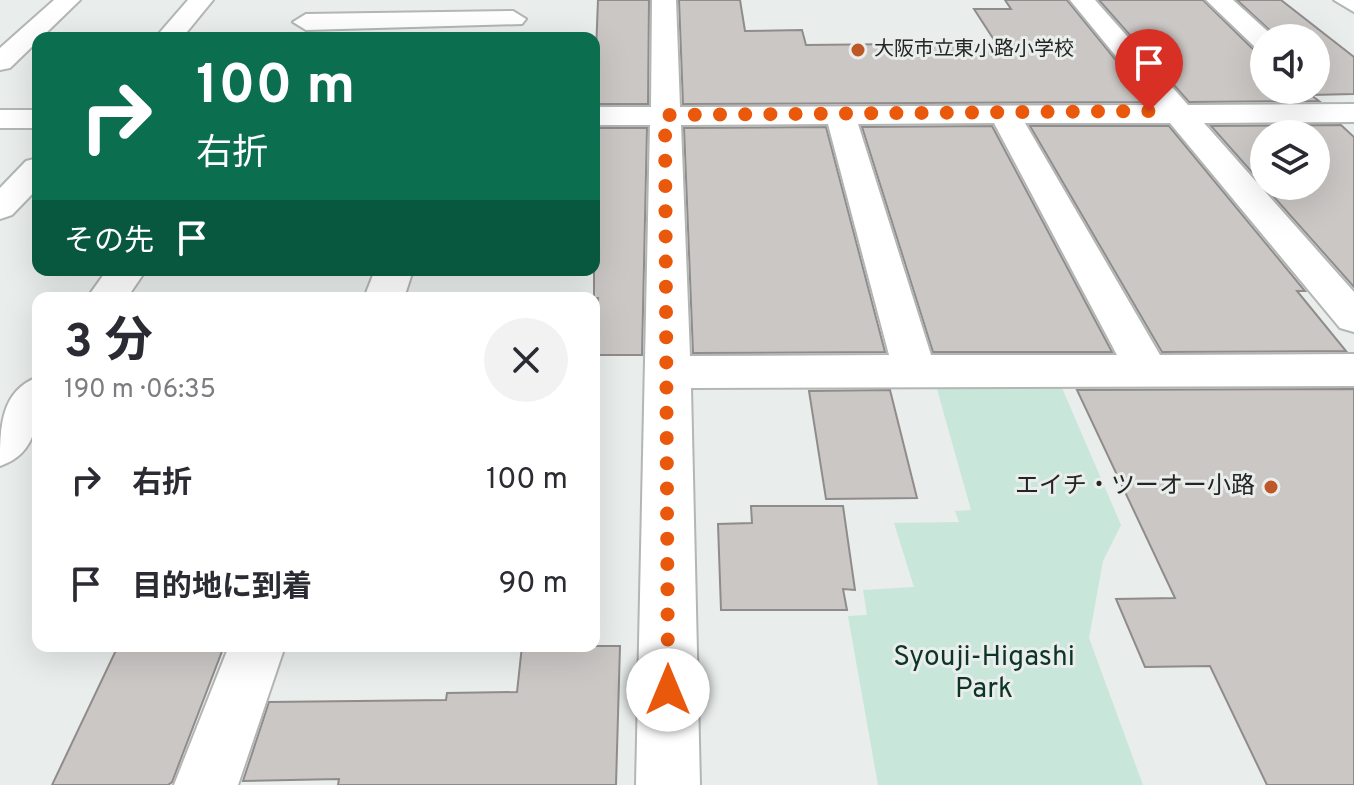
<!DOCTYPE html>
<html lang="ja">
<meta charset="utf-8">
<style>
:root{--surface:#fff;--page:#f2f2f3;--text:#2b2b33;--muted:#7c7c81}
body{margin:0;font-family:Overpass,"Noto Sans JP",sans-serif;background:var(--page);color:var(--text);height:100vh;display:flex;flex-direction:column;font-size:30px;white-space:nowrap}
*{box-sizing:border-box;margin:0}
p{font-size:26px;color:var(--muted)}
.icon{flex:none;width:44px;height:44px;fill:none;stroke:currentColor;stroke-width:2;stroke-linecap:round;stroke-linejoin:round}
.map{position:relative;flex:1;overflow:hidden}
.panel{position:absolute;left:32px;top:292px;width:568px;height:360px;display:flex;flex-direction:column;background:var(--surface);border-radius:16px;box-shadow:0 8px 32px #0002}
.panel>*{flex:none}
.banner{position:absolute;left:32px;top:32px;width:568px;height:244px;border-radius:16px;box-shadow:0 8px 32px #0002;background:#0b6e4f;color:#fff;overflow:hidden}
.controls{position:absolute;left:1250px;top:24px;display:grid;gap:16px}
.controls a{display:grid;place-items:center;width:80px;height:80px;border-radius:50%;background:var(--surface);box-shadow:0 8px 32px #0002;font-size:40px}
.pin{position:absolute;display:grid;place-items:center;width:68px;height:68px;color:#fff;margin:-82px -34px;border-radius:50% 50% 50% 0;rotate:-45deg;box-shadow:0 0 8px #0007}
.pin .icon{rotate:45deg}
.me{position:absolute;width:88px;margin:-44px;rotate:0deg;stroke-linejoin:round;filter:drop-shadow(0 0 6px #0008)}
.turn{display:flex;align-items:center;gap:28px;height:168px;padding:0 32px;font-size:36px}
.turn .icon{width:104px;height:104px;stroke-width:2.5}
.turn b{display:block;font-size:56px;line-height:68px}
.then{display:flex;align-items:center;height:76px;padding:0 32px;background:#0003;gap:16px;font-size:30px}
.round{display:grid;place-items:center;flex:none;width:84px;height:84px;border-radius:42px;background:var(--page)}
.summary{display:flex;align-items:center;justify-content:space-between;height:136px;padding:0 32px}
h1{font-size:48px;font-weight:700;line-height:60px}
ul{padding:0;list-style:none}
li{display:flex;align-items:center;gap:24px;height:104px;padding:0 32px}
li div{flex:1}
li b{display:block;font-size:30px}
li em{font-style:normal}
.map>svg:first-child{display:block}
</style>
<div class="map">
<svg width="1354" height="785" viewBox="0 0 1354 785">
<rect width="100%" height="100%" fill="#e9edec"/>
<path fill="#c8e6d9" d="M1059,381L1121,525L1103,561L1089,638L1143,785H878L848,616L867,615L863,590L914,587L894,523L959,522L955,511L971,510L935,382Z"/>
<g fill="#cac7c5" stroke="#908c8b" stroke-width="2" fill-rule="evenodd">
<path d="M598,0H649L648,104H594Z"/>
<path d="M679,0H740L745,31L802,30L806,45L996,43L974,9H1011L1005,0H1067L1150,102L683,104Z"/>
<path d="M1099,0H1203L1253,49L1264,52V90H1316V38H1278L1237,0H1281L1354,57V94L1311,95L1319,101L1189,102Z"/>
<path d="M1341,125L1354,137V287L1211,126ZM1264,134H1316V186H1264Z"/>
<path d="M992,126L1112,352H933L862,127Z"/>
<path d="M1030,126H1169L1305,291H1297L1346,351L1162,352Z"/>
<path d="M826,127L885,352L693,353L684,128Z"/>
<path d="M594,128H647L642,355H594L598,298H594Z"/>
<path d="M1354,389V785H1267L1210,666L1145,667L1116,599L1175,598L1077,390Z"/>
<path d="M890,390L917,498L826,499L809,391Z"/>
<path d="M751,506H843L855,590L843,589L847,610H721L718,524L752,523Z"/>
<path d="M118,646H224L172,782L168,785H52Z"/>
<path d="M522,646H620L616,785H338L339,779L243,781L269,702L446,700L447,693L517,692Z"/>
</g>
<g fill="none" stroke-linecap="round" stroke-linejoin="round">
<defs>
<g id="minor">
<path d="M54,0H80L10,68L0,70V48Z"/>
<path d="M188,0H213L182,38H155Z"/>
<path d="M652,0H676L680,107L1156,105L1070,0H1095L1188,105L1354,104V122L1204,123L1354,292V332L1340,328L1170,123H1025L1160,355L1354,354V386L691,388L700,785H636L650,125H594V107H651ZM994,123L1117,355H931L858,124ZM828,124L889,355L690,356L681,125Z"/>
<path d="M1206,0H1233L1275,38H1264V49L1255,47Z"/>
<path d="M1334,0H1354V12Z"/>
<path d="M513,11L526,19L522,24L306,30L293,22L306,14Z"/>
<rect x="0" y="110" width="38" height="18"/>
<path d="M38,158V188L12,215L0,219V188L26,161Z"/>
<path d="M107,270H146L127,298H87Z"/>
<path d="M375,270H413L404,298H364Z"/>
<path d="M38,377C38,414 41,452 0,466C0,428 0,391 38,377Z"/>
<path d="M229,646H285L238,785H174Z"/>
</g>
</defs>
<use href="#minor" stroke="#b2b6b4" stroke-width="4"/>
<use href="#minor" fill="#fff" fill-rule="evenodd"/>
</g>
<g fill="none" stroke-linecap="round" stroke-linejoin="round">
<path stroke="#ea580c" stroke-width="14" stroke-dasharray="0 25.2" d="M668,690L665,115L1149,111"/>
</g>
<g fill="#be5927" stroke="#e9edec" stroke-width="3">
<circle cx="858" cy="50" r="8"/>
<circle cx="1271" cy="487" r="8"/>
</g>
<g text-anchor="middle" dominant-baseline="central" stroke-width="6" stroke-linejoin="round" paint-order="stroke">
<g font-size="20" fill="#242525" stroke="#e9edec" text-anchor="start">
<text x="874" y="50">大阪市立東小路小学校</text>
</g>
<g font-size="24" fill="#242525" stroke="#e9edec" text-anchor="end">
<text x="1255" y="487">エイチ・ツーオー小路</text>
</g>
<g font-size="28" fill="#0c3427" stroke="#e9edec">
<text x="984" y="658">Syouji-Higashi<tspan x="984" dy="32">Park</tspan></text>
</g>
</g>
</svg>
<div class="controls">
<a><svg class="icon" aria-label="sound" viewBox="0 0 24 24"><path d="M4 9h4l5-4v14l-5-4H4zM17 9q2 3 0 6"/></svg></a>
<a><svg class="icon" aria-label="layers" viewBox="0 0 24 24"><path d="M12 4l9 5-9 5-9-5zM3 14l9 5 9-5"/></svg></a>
</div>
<div class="pin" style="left:1149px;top:111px;background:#d93025"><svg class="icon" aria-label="arrive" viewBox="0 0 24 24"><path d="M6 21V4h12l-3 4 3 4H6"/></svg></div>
<svg class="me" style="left:668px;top:690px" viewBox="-20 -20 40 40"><circle r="19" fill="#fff"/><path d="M0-13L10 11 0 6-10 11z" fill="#ea580c"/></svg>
<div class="banner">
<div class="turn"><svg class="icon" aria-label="right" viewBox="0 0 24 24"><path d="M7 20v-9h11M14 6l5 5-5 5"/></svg><div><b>100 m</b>右折</div></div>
<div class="then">その先<svg class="icon" aria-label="arrive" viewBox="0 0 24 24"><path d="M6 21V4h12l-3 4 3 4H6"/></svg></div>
</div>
<section class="panel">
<div class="summary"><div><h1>3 分</h1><p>190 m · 06:35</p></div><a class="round"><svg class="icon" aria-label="close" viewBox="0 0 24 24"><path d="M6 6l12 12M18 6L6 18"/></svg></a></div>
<ul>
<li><svg class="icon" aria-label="right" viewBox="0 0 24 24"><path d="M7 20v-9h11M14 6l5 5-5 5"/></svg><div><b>右折</b></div><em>100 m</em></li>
<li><svg class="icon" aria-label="arrive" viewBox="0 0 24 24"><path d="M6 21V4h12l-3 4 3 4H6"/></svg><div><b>目的地に到着</b></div><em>90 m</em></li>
</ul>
</section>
</div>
